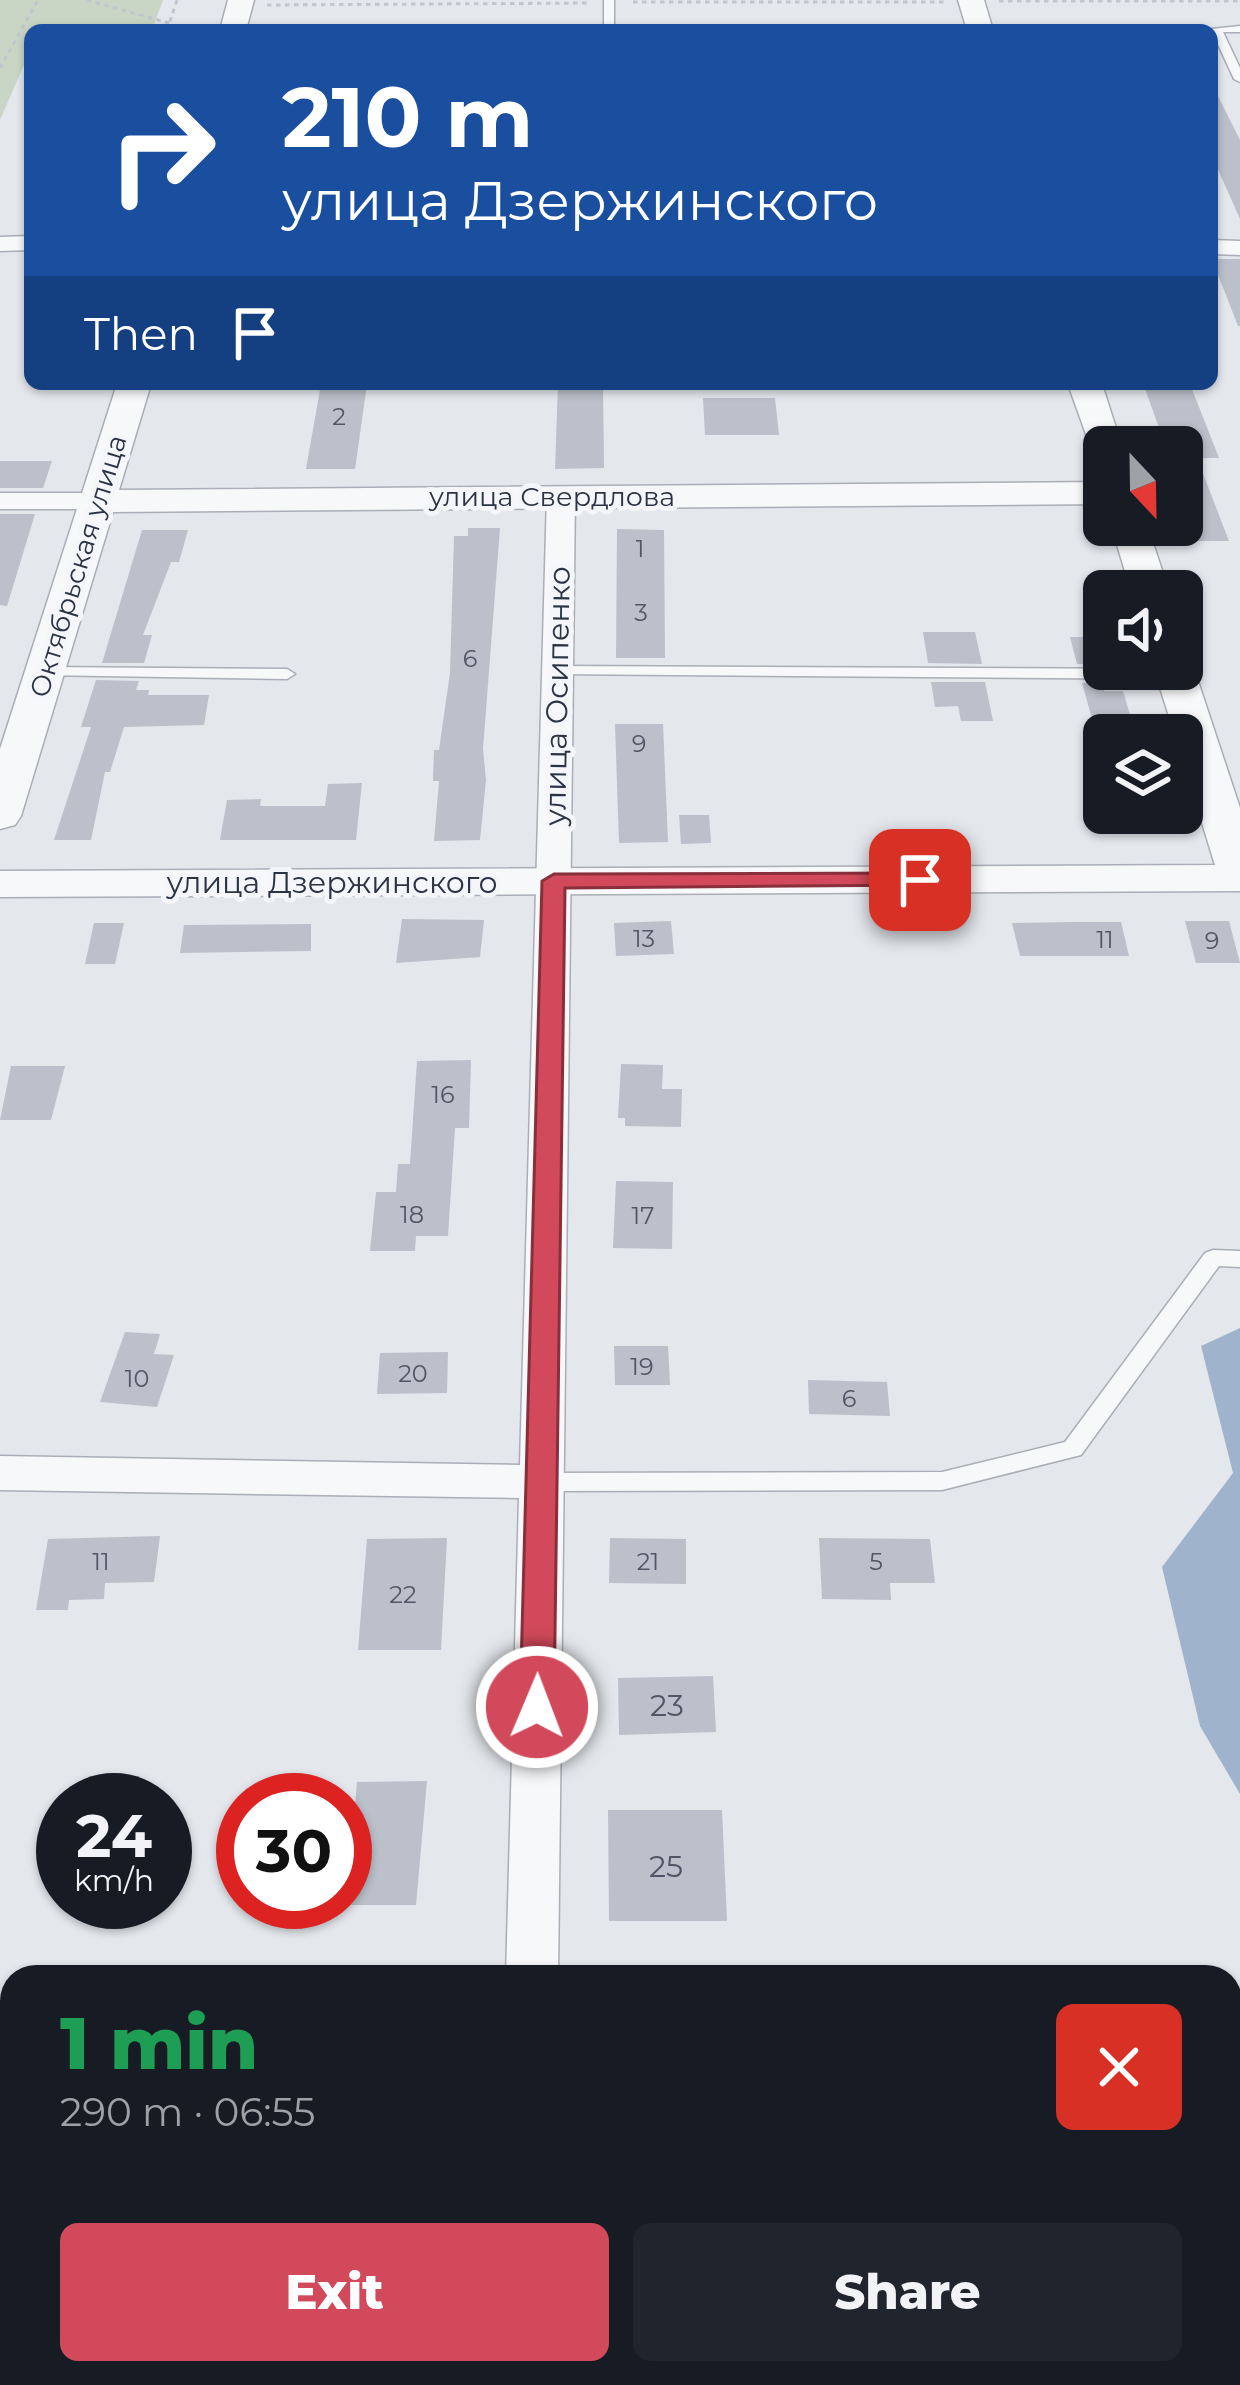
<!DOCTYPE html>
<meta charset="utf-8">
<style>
:root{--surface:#171b24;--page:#20242c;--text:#f1f3f6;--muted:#9ea1a6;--accent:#d1495b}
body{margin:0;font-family:Montserrat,sans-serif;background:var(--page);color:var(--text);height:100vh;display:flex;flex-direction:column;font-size:45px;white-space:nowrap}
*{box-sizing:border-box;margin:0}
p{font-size:39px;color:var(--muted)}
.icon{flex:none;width:66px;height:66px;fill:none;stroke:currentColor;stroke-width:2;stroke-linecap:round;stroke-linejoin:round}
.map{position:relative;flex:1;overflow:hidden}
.drawer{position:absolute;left:0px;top:1965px;width:1242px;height:420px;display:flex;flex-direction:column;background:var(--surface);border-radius:36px 36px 0 0;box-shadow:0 3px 9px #0004}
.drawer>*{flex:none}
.top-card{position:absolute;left:24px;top:24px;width:1194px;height:366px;border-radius:18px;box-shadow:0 3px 9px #0004;background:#1a4fa0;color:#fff;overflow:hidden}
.needle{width:78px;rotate:158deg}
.tools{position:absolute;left:1083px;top:426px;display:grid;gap:24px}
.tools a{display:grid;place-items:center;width:120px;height:120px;border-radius:18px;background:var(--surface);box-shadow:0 3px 9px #0004;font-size:60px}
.speed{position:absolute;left:36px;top:1773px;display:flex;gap:24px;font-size:60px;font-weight:700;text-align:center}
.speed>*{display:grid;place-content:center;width:156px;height:156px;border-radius:50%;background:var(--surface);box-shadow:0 3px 9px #0004;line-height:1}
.speed small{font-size:30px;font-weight:400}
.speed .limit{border:18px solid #d22;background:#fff;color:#111}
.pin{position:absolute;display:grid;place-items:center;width:102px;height:102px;color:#fff;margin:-51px;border-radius:24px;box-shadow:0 6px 18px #0006}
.me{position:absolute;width:132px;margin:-66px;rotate:1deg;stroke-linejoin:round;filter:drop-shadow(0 0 9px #0008)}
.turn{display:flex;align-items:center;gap:42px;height:252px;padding:0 60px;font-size:54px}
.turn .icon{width:156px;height:156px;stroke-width:2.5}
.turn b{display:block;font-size:84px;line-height:102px}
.then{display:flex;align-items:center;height:114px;padding:0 60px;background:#0003;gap:24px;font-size:45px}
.round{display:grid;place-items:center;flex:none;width:126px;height:126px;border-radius:18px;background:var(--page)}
.overview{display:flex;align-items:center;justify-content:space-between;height:204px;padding:0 60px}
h1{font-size:72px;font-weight:800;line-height:90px;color:#1e9e55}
.button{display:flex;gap:24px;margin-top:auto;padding:24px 60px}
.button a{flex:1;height:138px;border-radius:18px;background:var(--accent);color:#fff;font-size:48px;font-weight:800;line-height:138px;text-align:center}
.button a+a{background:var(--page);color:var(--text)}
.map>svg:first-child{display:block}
</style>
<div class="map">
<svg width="1240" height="2385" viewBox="0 0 1240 2385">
<rect width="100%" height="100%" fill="#e4e7ec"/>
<path fill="#c9d6c5" d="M0,0H163L152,30H30V51L0,120Z"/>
<path fill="#9fb4cc" d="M1240,1328V1794L1200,1726L1162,1567L1233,1473L1201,1346Z"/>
<g fill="#bbc0ca">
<path d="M1212,84L1240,140V219L1212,156Z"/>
<path d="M1240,259V326H1238L1212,259Z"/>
<path d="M321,384H367L355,469H306Z"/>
<path d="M558,384H603L604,468L555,469Z"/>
<path d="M1190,384L1219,458H1197L1229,541H1197L1182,497V447H1166L1144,386Z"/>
<path d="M703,398H775L779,435H705Z"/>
<path d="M0,461H52L43,488H0Z"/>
<path d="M0,514H35L7,606L0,605Z"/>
<path d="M468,528H500L483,749L486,780L480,840L434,841L439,781H433L434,750H439L450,673L454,536H468Z"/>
<path d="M617,529L664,530L665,658H616Z"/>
<path d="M142,530H188L179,562H171L143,635H152L144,663H102Z"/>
<path d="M923,632H975L982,664L928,663Z"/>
<path d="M1070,637H1104V664H1077Z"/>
<path d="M96,680L139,681L136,690H149L148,695H209L204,725L124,727L110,772H105L91,840H54L91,727H81Z"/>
<path d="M931,682H985L993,721H961L958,706L935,707Z"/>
<path d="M1082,683H1104V691H1123L1136,735H1101L1100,729H1095Z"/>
<path d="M615,724H663L668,842L619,843Z"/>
<path d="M362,783L356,840H220L227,800L261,799L260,806H325L328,784Z"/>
<path d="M679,815H709L711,843L681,844Z"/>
<path d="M402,919L484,920L480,957L396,963Z"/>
<path d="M671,921L674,954L616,956L614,923Z"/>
<path d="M1185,921H1229L1240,963H1196Z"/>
<path d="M1073,922H1121L1129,956H1020L1012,923Z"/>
<path d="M94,923H124L115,964H85Z"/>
<path d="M311,924V951L180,953L184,925Z"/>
<path d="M471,1060L469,1128H455L448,1236H416L415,1251H370L376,1192H396L398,1164H410L417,1061Z"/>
<path d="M621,1064L663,1065L662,1089H682L681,1127L625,1126V1118H618Z"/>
<path d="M11,1066H65L51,1120H0Z"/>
<path d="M616,1181L673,1182L672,1249L613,1248Z"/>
<path d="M125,1332L160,1334L154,1354L174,1355L157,1407L100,1402Z"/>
<path d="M614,1346H668L670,1385H615Z"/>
<path d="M448,1352L447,1393L377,1394L380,1353Z"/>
<path d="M808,1380L887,1382L890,1416L809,1414Z"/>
<path d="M160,1536L154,1582L105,1583L104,1599L69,1600L68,1610H36L48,1539Z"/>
<path d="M447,1538L441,1650H358L367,1539Z"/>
<path d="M610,1538L686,1539V1584L609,1583Z"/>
<path d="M819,1538L930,1539L935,1583H890L891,1600L822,1599Z"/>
<path d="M713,1676L716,1732L619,1735L618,1678Z"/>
<path d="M427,1781L416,1905H345V1854H351L357,1782Z"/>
<path d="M608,1810H722L727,1921H609Z"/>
</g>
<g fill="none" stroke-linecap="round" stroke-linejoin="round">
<defs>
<g id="service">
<rect x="604" y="0" width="10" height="30"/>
<path d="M1240,26V32H1223L1240,68V82L1234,79L1211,29Z"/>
<path d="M558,666L1175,669L1183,674L1175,679L552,674L550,671Z"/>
<path d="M46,667L287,669L295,674L287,679L40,675L38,672Z"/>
<path d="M1213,1250L1240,1251V1267L1219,1266L1081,1455L942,1490L542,1491L534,1488L530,1482L534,1476L542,1473L942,1472L1065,1442L1205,1253Z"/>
</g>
<g id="minor">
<path d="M30,236V250L0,251V237Z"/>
<path d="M1212,240L1240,241V255L1212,254Z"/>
<path d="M561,487L575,495L558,1977H506L519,1498L0,1490V1456L520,1465L547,495Z"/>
<path d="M0,493H99L113,501L99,509H0Z"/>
<rect x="494" y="2373" width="58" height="12"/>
</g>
<g id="tertiary">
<path d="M228,0H254L246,30H220Z"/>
<path d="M958,0H984L993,30H967Z"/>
<path d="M117,384H151L119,490L1104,482V504L113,512L21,816L15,825L0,829V749Z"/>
<path d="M1068,384H1102L1122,447H1104V457L1093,454Z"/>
<path d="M1111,525H1147L1169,591H1131Z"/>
<path d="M1182,659L1194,669L1240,808V891L0,897V871L1215,865L1182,758V735H1175L1154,669H1182Z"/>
</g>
</defs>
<use href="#service" stroke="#a9aeb7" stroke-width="3"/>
<use href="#minor" stroke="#a9aeb7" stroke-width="3"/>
<use href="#tertiary" stroke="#a9aeb7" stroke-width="3"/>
<g stroke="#c2c5cb" stroke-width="3" stroke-dasharray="4.5 4.5" stroke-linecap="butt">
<path d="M87,0L169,23"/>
<path d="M999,1H1240"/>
<path d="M633,2H944"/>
<path d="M267,5L590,3"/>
<path d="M167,30L177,0"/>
<path d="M0,68L38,0"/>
</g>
<use href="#service" fill="#f7f8fa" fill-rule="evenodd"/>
<use href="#minor" fill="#f7f8fa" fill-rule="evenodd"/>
<use href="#tertiary" fill="#f7f8fa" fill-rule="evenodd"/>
</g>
<path fill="#d1495b" stroke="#882f3b" stroke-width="3" d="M920,873L928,875V885L565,888L554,1707L549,1717L537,1721L525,1717L520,1707L542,881L554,874Z"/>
<g text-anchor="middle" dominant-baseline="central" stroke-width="10" stroke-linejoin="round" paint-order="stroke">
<g font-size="24" fill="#4f5766">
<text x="339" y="416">2</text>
<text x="640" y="548">1</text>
<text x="641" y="612">3</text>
<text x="470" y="658">6</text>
<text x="639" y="743">9</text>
<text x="644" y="938">13</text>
<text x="1105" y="939">11</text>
<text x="1212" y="940">9</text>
<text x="443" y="1094">16</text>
<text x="412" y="1214">18</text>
<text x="643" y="1215">17</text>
<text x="642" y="1366">19</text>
<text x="413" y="1373">20</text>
<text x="137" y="1378">10</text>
<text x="849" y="1398">6</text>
<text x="101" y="1561">11</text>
<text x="648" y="1561">21</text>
<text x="876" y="1561">5</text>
<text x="403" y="1594">22</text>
</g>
<g font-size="27" fill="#2b3445" stroke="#f4f6f9">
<text x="552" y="496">улица Свердлова</text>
<text transform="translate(78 566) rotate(-73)">Октябрьская улица</text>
</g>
<g font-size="30" fill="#2b3445" stroke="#f4f6f9">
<text transform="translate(557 696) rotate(-89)">улица Осипенко</text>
<text x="332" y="882">улица Дзержинского</text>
</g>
<g font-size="30" fill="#4f5766">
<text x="667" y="1705">23</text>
<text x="666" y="1866">25</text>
</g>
</g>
</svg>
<div class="tools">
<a><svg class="needle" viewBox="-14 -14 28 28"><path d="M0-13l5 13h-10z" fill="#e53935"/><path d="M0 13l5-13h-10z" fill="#9ea1a6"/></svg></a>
<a><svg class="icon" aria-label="sound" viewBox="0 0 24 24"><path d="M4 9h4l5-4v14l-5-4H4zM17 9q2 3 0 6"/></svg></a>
<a><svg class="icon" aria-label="layers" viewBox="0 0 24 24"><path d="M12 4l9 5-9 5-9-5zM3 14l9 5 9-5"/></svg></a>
</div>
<div class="speed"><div>24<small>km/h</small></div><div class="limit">30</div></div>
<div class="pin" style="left:920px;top:880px;background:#d93025"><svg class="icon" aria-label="arrive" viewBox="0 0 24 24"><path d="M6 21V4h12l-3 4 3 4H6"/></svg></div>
<svg class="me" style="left:537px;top:1707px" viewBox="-20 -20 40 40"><circle r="17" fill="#d1495b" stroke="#fff" stroke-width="3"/><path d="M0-11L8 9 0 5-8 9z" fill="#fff"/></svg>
<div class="top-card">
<div class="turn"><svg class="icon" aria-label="right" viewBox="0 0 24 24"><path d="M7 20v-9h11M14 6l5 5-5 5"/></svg><div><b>210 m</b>улица Дзержинского</div></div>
<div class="then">Then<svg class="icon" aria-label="arrive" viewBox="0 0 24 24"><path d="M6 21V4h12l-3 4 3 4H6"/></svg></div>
</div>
<section class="drawer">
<div class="overview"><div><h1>1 min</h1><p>290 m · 06:55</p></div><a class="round" style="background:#d93025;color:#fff"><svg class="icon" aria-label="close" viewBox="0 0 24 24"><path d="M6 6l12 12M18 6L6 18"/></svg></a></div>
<div class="button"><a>Exit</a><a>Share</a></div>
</section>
</div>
